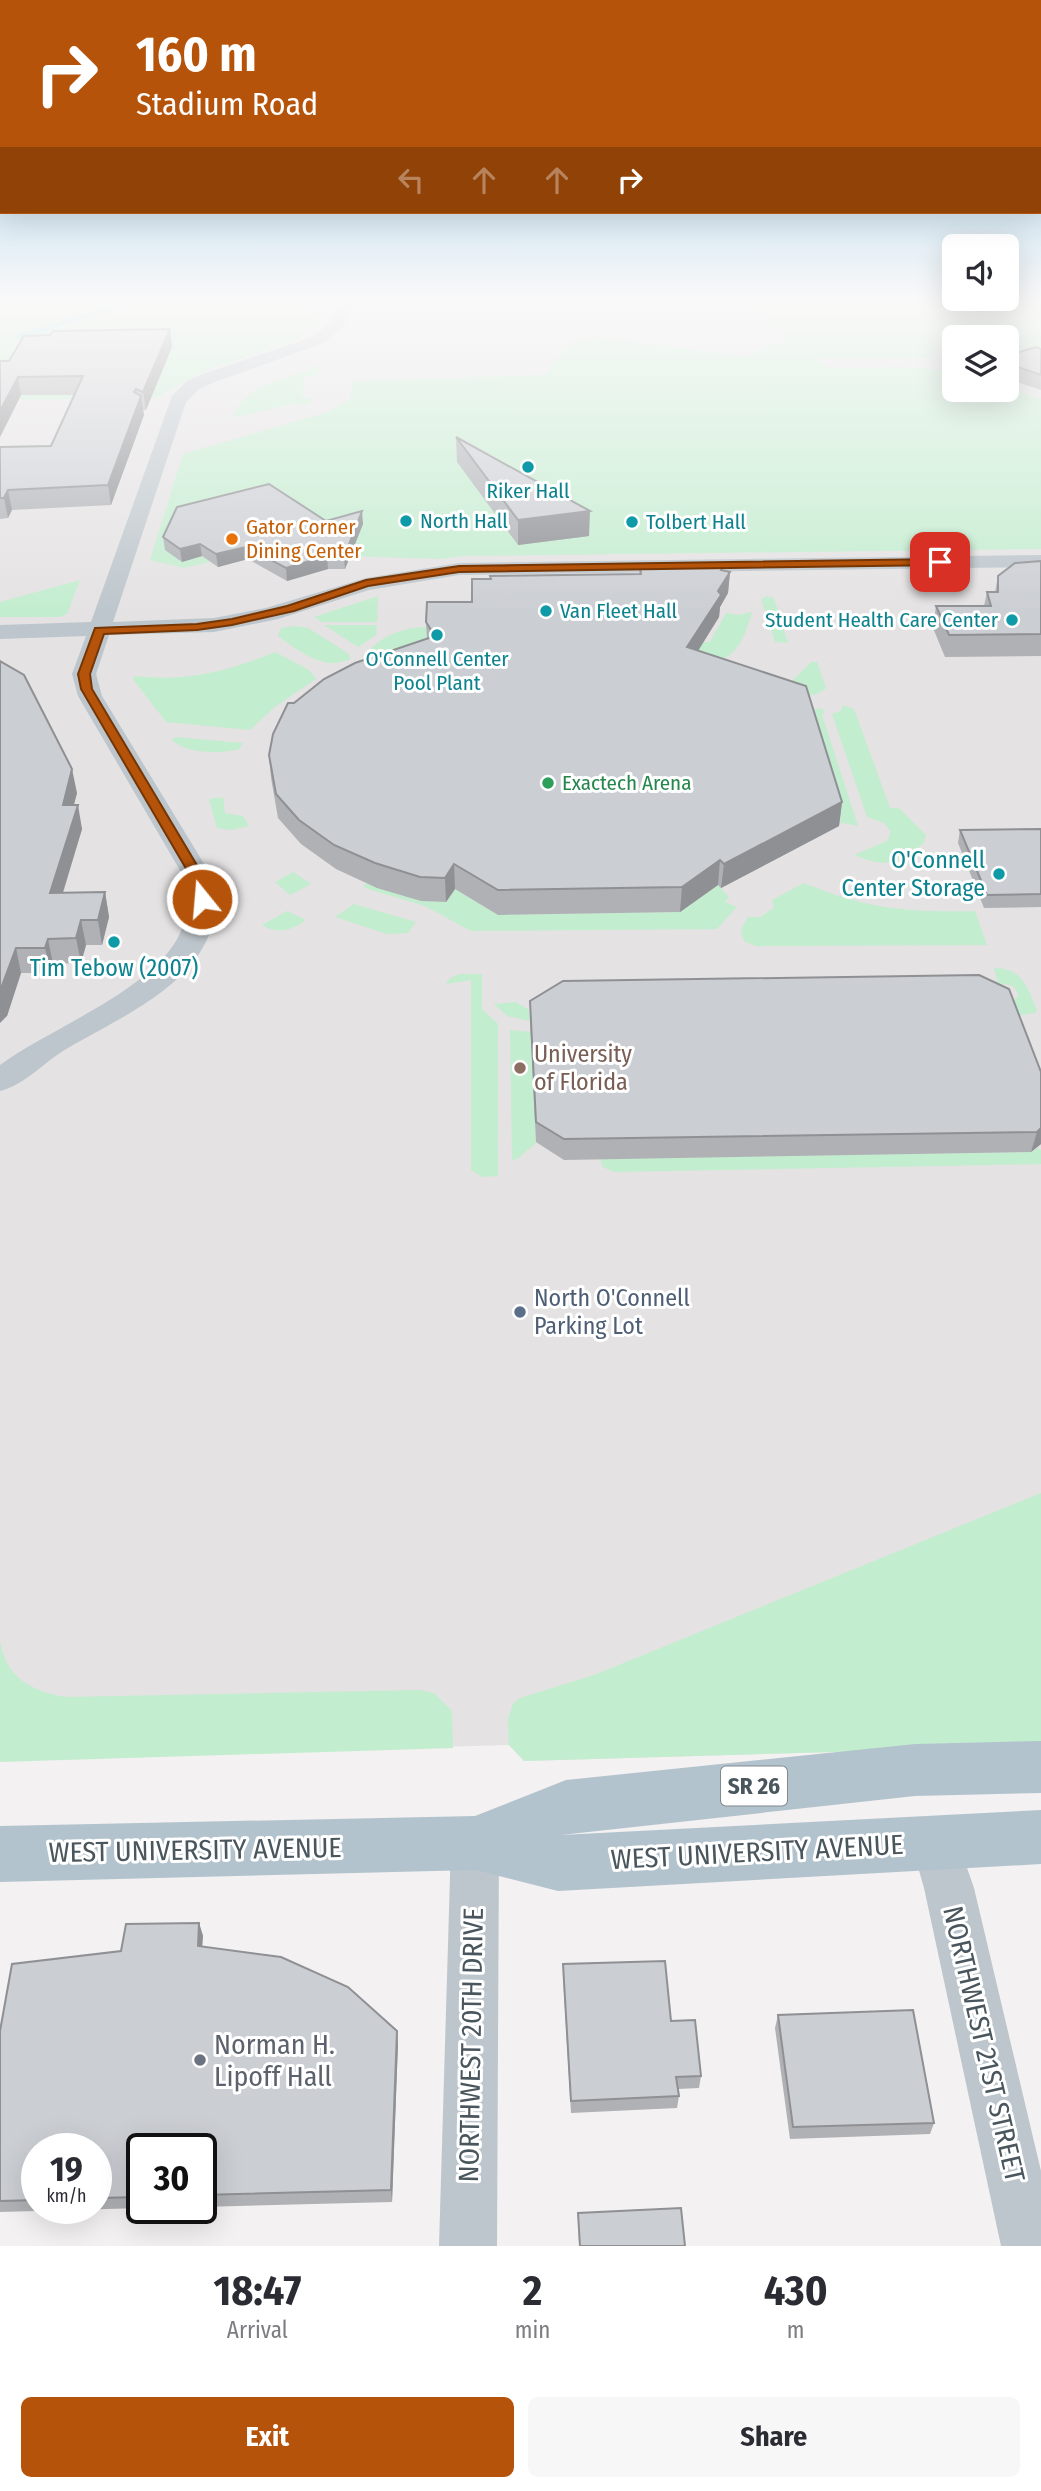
<!DOCTYPE html>
<style>
:root{--surface:#fff;--page:#f7f7f7;--text:#2b2b33;--muted:#7c7c81;--accent:#b45309}
body{margin:0;font-family:"Fira Sans Condensed",sans-serif;background:var(--page);color:var(--text);height:100vh;display:flex;flex-direction:column;font-size:26px;white-space:nowrap}
*{box-sizing:border-box;margin:0}
p{font-size:23px;color:var(--muted)}
.icon{flex:none;width:38px;height:38px;fill:none;stroke:currentColor;stroke-width:2;stroke-linecap:round;stroke-linejoin:round}
.map{position:relative;height:2246px;overflow:hidden}
.panel{display:flex;flex-direction:column;background:var(--surface);flex:1}
.panel>*{flex:none}
.banner{position:absolute;left:0px;top:0px;width:1041px;height:214px;box-shadow:0 7px 28px #0002;background:#b45309;color:#fff;overflow:hidden}
.buttons{position:absolute;left:942px;top:234px;display:grid;gap:14px}
.buttons a{display:grid;place-items:center;width:77px;height:77px;border-radius:10px;background:var(--surface);box-shadow:0 7px 28px #0002;font-size:35px}
.speed{position:absolute;left:21px;top:2133px;display:flex;gap:14px;font-size:35px;font-weight:700;text-align:center}
.speed>*{display:grid;place-content:center;width:91px;height:91px;border-radius:50%;background:var(--surface);box-shadow:0 7px 28px #0002;line-height:1}
.speed small{font-size:18px;font-weight:400}
.speed .limit{border:4px solid #111;border-radius:10px;background:#fff;color:#111}
.pin{position:absolute;display:grid;place-items:center;width:60px;height:60px;color:#fff;margin:-30px;border-radius:14px;box-shadow:0 4px 10px #0006}
.me{position:absolute;width:77px;margin:-38px;rotate:343deg;stroke-linejoin:round;filter:drop-shadow(0 0 5px #0008)}
.turn{display:flex;align-items:center;gap:24px;height:147px;padding:0 21px;font-size:32px}
.turn .icon{width:91px;height:91px;stroke-width:2.5}
.turn b{display:block;font-size:49px;line-height:60px}
.lanes{display:flex;align-items:center;height:66px;padding:0 21px;background:#0003;justify-content:center;gap:35px;direction:ltr}
.lanes .off{opacity:.35}
.eta{display:flex;justify-content:space-evenly;align-items:center;height:119px;text-align:center}
.eta b{font-size:42px;font-weight:700;line-height:49px}
.primary-button{display:flex;gap:14px;margin-top:auto;padding:14px 21px}
.primary-button a{flex:1;height:80px;border-radius:10px;background:var(--accent);color:#fff;font-size:28px;font-weight:700;line-height:80px;text-align:center}
.primary-button a+a{background:var(--page);color:var(--text)}
.map>svg:first-child{display:block}
</style>
<div class="map">
<svg width="1041" height="2246" viewBox="0 0 1041 2246">
<rect width="100%" height="100%" fill="#f3f1f1"/>
<path fill="#e4e2e2" fill-rule="evenodd" d="M0,299H1041V1746L524,1761L509,1745L0,1759ZM954,338H1006V390H954Z"/>
<g fill="#c3edcf">
<path d="M0,299H324L320,310H312V314H319L313,329L297,340L205,371L156,398L0,400Z"/>
<path d="M745,299H1041V390L1006,378L1011,356L1010,353L1006,355V338H954V345L933,346L935,358L815,359L829,368L902,367L954,371V390H1006V387L1041,399V549L463,556L441,559L217,552L206,559L210,562L184,568L150,560L183,454L328,412L350,399L352,381L545,375L569,343L595,337L739,356L758,353L765,345L786,342L780,328L749,311Z"/>
<path d="M312,366L320,367L318,375L305,377L302,396L312,399L311,403L301,406L296,403L233,418C244,385 283,379 312,369Z"/>
<path d="M80,580L67,614L58,617H0V602Z"/>
<path d="M378,596L377,622H322L314,617Z"/>
<path d="M767,596L774,598L788,643L775,642L761,599Z"/>
<path d="M752,612C744,638 740,654 711,665L692,650V642H710L726,613L739,615Z"/>
<path d="M324,625H377L376,635L358,647Z"/>
<path d="M295,626L308,628L349,654L350,659C325,672 299,651 278,636L281,628Z"/>
<path d="M428,627L427,653L369,661L370,650C384,634 407,627 428,627Z"/>
<path d="M275,652L309,670L316,679L276,706L250,730L166,722L133,679L135,676C186,682 229,671 275,652Z"/>
<path d="M811,662H817L826,688C813,701 801,692 788,685Z"/>
<path d="M843,705L854,709L890,808H899L926,835L924,843C896,863 888,869 854,855L887,841L891,832L884,823L867,817L832,714L841,711Z"/>
<path d="M820,708L825,711L822,715L858,826L838,822L804,712Z"/>
<path d="M175,737L243,743L239,749C222,754 182,754 172,739Z"/>
<path d="M223,797L225,813L243,816L249,826L231,830L217,828L209,799Z"/>
<path d="M293,872L311,884L290,895L275,882Z"/>
<path d="M366,883L421,901L446,902L455,889L498,915L680,912L718,885L729,897L725,902L737,907L717,929L471,931L425,906L368,889L363,886Z"/>
<path d="M804,883C870,910 907,912 975,911L987,945L756,946L744,941L741,930L748,917H761L774,907L772,900Z"/>
<path d="M354,904L416,922L408,933L387,934L335,917Z"/>
<path d="M287,911L306,920C292,930 278,935 262,925Z"/>
<path d="M994,968C1023,968 1027,987 1037,1010L1035,1013L1007,1017L1004,1009L1019,995L1013,986L998,983Z"/>
<path d="M460,974H482V1009L498,1024V1176L482,1177L471,1170V980L446,984L450,978Z"/>
<path d="M516,1002L529,1010L530,1021L507,1016L494,1004Z"/>
<path d="M510,1030L531,1032L536,1143L517,1159L512,1160Z"/>
<path d="M1037,1148L1041,1150V1164L614,1172L603,1167L600,1159L1031,1152Z"/>
<path d="M1041,1493V1746L524,1761L509,1745L508,1719L513,1704L520,1698L594,1675Z"/>
<path d="M0,1640C5,1677 31,1691 65,1697L420,1690L434,1693L452,1711L453,1748L0,1762Z"/>
</g>
<g fill="none" stroke-linecap="round" stroke-linejoin="round">
<path stroke="#93dde6" stroke-width="5" d="M19,337L140,299"/>
<g fill="#bdc6cc" fill-rule="evenodd">
<path d="M339,299H354L344,326L324,343L215,382L199,389L186,402L113,622L214,618L266,608L366,578L459,563L1041,555V567L459,575L369,590L278,619L214,632L109,635L96,674L102,696L209,872C211,882 215,894 215,904C214,979 122,1016 68,1048C45,1061 25,1085 0,1091V1065C50,1028 158,988 181,931C189,911 185,892 181,872L78,696L72,674L86,636L0,639V625L91,622L172,396L187,381L203,374L312,337L329,324Z"/>
<path d="M935,1818L952,1825L974,1888L1041,2171V2246H1001L924,1888L911,1842L918,1825Z"/>
<path d="M475,1819L492,1826L499,1843L497,2246H439L451,1843L458,1826Z"/>
</g>
<path fill="#b3c3cd" fill-rule="evenodd" d="M1041,1741V1793L915,1796L561,1835L1041,1810V1864L558,1891L475,1870L0,1882V1826L475,1816L566,1780L915,1744Z"/>
</g>
<g fill="#afb1b5" fill-rule="evenodd">
<path d="M170,329L172,347L146,410H143L144,415L111,505L12,510L8,518L0,519V447L51,446L74,395H21L0,437V361H9L50,335Z"/>
<path d="M1041,349V390L1006,378V356Z"/>
<path d="M456,437L589,536L518,545L457,462Z"/>
<path d="M326,521L363,524L345,569H328L287,581L248,559L218,567L202,556L182,562L165,550L163,537Z"/>
<path d="M1041,561V656L945,657L933,628L936,606H984L987,592H995L998,576Z"/>
<path d="M640,567L730,572L728,593L720,607L719,617L698,651L842,802L839,826L721,888L718,885L680,912L498,915L455,889L446,902L421,901L377,888L336,869L301,844L278,818L271,778L269,755L294,703L427,639L426,622L472,602L639,574Z"/>
<path d="M0,661L77,793L74,805L82,829L63,893L105,892L109,917L102,945H86L81,963L53,964L51,973H21L7,1016Z"/>
<path d="M1041,829V907L984,908L958,843L960,830Z"/>
<path d="M530,1001L1041,1072V1144L1031,1152L564,1160L536,1142L530,1021Z"/>
<path d="M199,1923L203,1936L202,1947L398,2043L392,2202L201,2207V2149H142V2208L0,2212V2031L121,1951ZM37,2149H96V2208H37Z"/>
<path d="M563,1964L671,2021L701,2076L699,2088L678,2089L679,2096L677,2108L571,2113L563,1977Z"/>
<path d="M778,2015L934,2123L930,2134L790,2139L775,2028Z"/>
<path d="M578,2213L685,2246H579Z"/>
</g>
<g fill="#8e9094">
<path d="M170,329L172,347L146,410L143,392Z"/>
<path d="M18,377L21,395L0,437V411Z"/>
<path d="M136,389L138,405L141,396L144,415L111,505L108,485Z"/>
<path d="M8,490L12,510L8,518L4,498Z"/>
<path d="M362,511L363,524L345,569L344,557Z"/>
<path d="M590,511L589,536L518,545V520Z"/>
<path d="M200,544L202,556L182,562L180,549Z"/>
<path d="M246,547L248,559L218,567L216,554Z"/>
<path d="M327,556L328,569L287,581L286,568Z"/>
<path d="M723,567L722,585L730,572L728,593L720,607L719,617L686,670L687,647L721,570Z"/>
<path d="M72,769L77,793L67,829L63,805Z"/>
<path d="M842,802L839,826L721,888L724,864Z"/>
<path d="M78,805L82,829L55,918L50,893Z"/>
<path d="M720,860L718,885L680,912L682,887Z"/>
<path d="M454,864L455,889L446,902L445,878Z"/>
<path d="M105,892L109,917L102,945L98,920Z"/>
<path d="M81,920L86,945L81,963L76,938Z"/>
<path d="M48,939L53,964L51,973L45,948Z"/>
<path d="M16,948L21,973L7,1016L0,1023V991Z"/>
<path d="M1041,1128V1144L1031,1152L1037,1132Z"/>
<path d="M199,1923L203,1936L201,1959L198,1946Z"/>
<path d="M397,2031L398,2043L392,2202L391,2190Z"/>
</g>
<g fill="#cbced3" stroke="#8e9094" stroke-width="2">
<path d="M170,329L143,392L136,389L134,392L141,396L108,485L8,490L4,498H0V447L51,446L83,376L18,377L0,411V361H9L24,336L50,335L53,331Z"/>
<path d="M1036,347L1041,349V375L1006,363V356Z"/>
<path d="M456,437L590,511L518,520Z"/>
<path d="M269,484L326,521L362,511L344,557L327,556L286,568L246,547L216,554L200,544L180,549L163,537L177,507Z"/>
<path d="M1041,561V634L949,635L936,606H991L987,592H998V576L1015,563Z"/>
<path d="M640,567H723L721,570L730,572L718,591L721,595L687,647L806,686L842,802L724,864L720,860L682,887L498,890L454,864L445,878L420,877L375,863L334,845L299,820L276,794L269,755L273,734L288,703H294L324,679L355,663L435,636L426,622L427,602H472V579H491L490,576L641,574Z"/>
<path d="M0,661L24,675L72,769L63,805H78L50,893L105,892L98,920H81L76,938L48,939L45,948H16L0,991Z"/>
<path d="M1041,829V894L987,895L960,830Z"/>
<path d="M979,975L1009,989L1041,1072V1128L1037,1132L564,1139L536,1122L530,1001L563,981Z"/>
<path d="M199,1923L198,1946L281,1957L348,1987L397,2031L391,2190L201,2195V2149H142V2197L96,2198V2149H37V2200L0,2201V2031L12,1964L121,1951L126,1924Z"/>
<path d="M665,1961L671,2021L695,2020L701,2076L676,2077L679,2096L571,2101L563,1964Z"/>
<path d="M913,2010L934,2123L793,2127L778,2015Z"/>
<path d="M681,2208L685,2246H580L578,2213Z"/>
</g>
<linearGradient id="sky" x2="0" y2="1"><stop stop-color="#86c4e7"/><stop offset="0.49" stop-color="#faf9f9"/><stop offset="1" stop-color="#faf9f9" stop-opacity="0"/></linearGradient>
<rect width="1041" height="613" fill="url(#sky)"/>
<path fill="#b45309" stroke="#753606" stroke-width="2" d="M940,559L943,565L459,572L368,586L294,611L232,625L197,630L104,634L90,674L92,689L201,872L209,899L202,903L195,899L188,872L81,689L78,674L95,628L197,624L232,619L287,606L366,580L459,566Z"/>
<g fill="#0f9aa8" stroke="#fff" stroke-width="2.5">
<circle cx="528" cy="467" r="7"/>
<circle cx="406" cy="521" r="7"/>
<circle cx="632" cy="522" r="7"/>
<circle cx="546" cy="611" r="7"/>
<circle cx="1012" cy="620" r="7"/>
<circle cx="437" cy="635" r="7"/>
<circle cx="999" cy="874" r="7"/>
<circle cx="114" cy="942" r="7"/>
</g>
<circle fill="#e8710a" stroke="#fff" stroke-width="2.5" cx="232" cy="539" r="7"/>
<circle fill="#2e9e5b" stroke="#fff" stroke-width="2.5" cx="548" cy="783" r="7"/>
<circle fill="#8d6e63" stroke="#fff" stroke-width="2.5" cx="520" cy="1068" r="7"/>
<circle fill="#5c6f8a" stroke="#fff" stroke-width="2.5" cx="520" cy="1312" r="7"/>
<circle fill="#6b7280" stroke="#fff" stroke-width="2.5" cx="200" cy="2060" r="7"/>
<g text-anchor="middle" dominant-baseline="central" stroke-width="6" stroke-linejoin="round" paint-order="stroke">
<g font-size="21" fill="#0d838f" stroke="#fff" text-anchor="start">
<text x="528" y="491" text-anchor="middle">Riker Hall</text>
<text x="420" y="521">North Hall</text>
<text x="646" y="522">Tolbert Hall</text>
<text x="560" y="611">Van Fleet Hall</text>
<text x="998" y="620" text-anchor="end">Student Health Care Center</text>
<text x="437" y="659" text-anchor="middle">O'Connell Center<tspan x="437" dy="24">Pool Plant</tspan></text>
</g>
<g font-size="21" fill="#c56008" stroke="#fff" text-anchor="start">
<text x="246" y="527">Gator Corner<tspan x="246" dy="24">Dining Center</tspan></text>
</g>
<g font-size="21" fill="#27864d" stroke="#fff" text-anchor="start">
<text x="562" y="783">Exactech Arena</text>
</g>
<rect fill="#fff" stroke="#80898e" stroke-width="2" x="721" y="1766.5" width="66" height="39" rx="5"/>
<g font-size="23" font-weight="bold" fill="#4a565d">
<text x="754" y="1786">SR 26</text>
</g>
<g font-size="24" fill="#0d838f" stroke="#fff" text-anchor="end">
<text x="985" y="860">O'Connell<tspan x="985" dy="28">Center Storage</tspan></text>
<text x="114" y="968" text-anchor="middle">Tim Tebow (2007)</text>
</g>
<g font-size="24" fill="#785e54" stroke="#fff" text-anchor="start">
<text x="534" y="1054">University<tspan x="534" dy="28">of Florida</tspan></text>
</g>
<g font-size="24" fill="#4e5e75" stroke="#fff" text-anchor="start">
<text x="534" y="1298">North O'Connell<tspan x="534" dy="28">Parking Lot</tspan></text>
</g>
<g font-size="28" fill="#4a565d" stroke="#fff">
<text transform="translate(195 1850) rotate(-1)">WEST UNIVERSITY AVENUE</text>
<text transform="translate(757 1852) rotate(-3)">WEST UNIVERSITY AVENUE</text>
<text transform="translate(984 2044) rotate(77)">NORTHWEST 21ST STREET</text>
<text transform="translate(471 2045) rotate(-89)">NORTHWEST 20TH DRIVE</text>
</g>
<g font-size="28" fill="#5b616d" stroke="#fff" text-anchor="start">
<text x="214" y="2044">Norman H.<tspan x="214" dy="32">Lipoff Hall</tspan></text>
</g>
</g>
</svg>
<div class="buttons">
<a><svg class="icon" aria-label="sound" viewBox="0 0 24 24"><path d="M4 9h4l5-4v14l-5-4H4zM17 9q2 3 0 6"/></svg></a>
<a><svg class="icon" aria-label="layers" viewBox="0 0 24 24"><path d="M12 4l9 5-9 5-9-5zM3 14l9 5 9-5"/></svg></a>
</div>
<div class="speed"><div>19<small>km/h</small></div><div class="limit">30</div></div>
<div class="pin" style="left:940px;top:562px;background:#d93025"><svg class="icon" aria-label="arrive" viewBox="0 0 24 24"><path d="M6 21V4h12l-3 4 3 4H6"/></svg></div>
<svg class="me" style="left:202px;top:899px" viewBox="-20 -20 40 40"><circle r="17" fill="#b45309" stroke="#fff" stroke-width="3"/><path d="M0-11L8 9 0 5-8 9z" fill="#fff"/></svg>
<div class="banner">
<div class="turn"><svg class="icon" aria-label="right" viewBox="0 0 24 24"><path d="M7 20v-9h11M14 6l5 5-5 5"/></svg><div><b>160 m</b>Stadium Road</div></div>
<div class="lanes"><svg class="icon off" aria-label="left" viewBox="0 0 24 24"><path d="M17 20v-9H6M10 6l-5 5 5 5"/></svg><svg class="icon off" aria-label="ahead" viewBox="0 0 24 24"><path d="M12 20V5M6 11l6-6 6 6"/></svg><svg class="icon off" aria-label="ahead" viewBox="0 0 24 24"><path d="M12 20V5M6 11l6-6 6 6"/></svg><svg class="icon" aria-label="right" viewBox="0 0 24 24"><path d="M7 20v-9h11M14 6l5 5-5 5"/></svg></div>
</div>
</div>
<section class="panel">
<div class="eta">
<div><b>18:47</b><p>Arrival</p></div>
<div><b>2</b><p>min</p></div>
<div><b>430</b><p>m</p></div>
</div>
<div class="primary-button"><a>Exit</a><a>Share</a></div>
</section>
